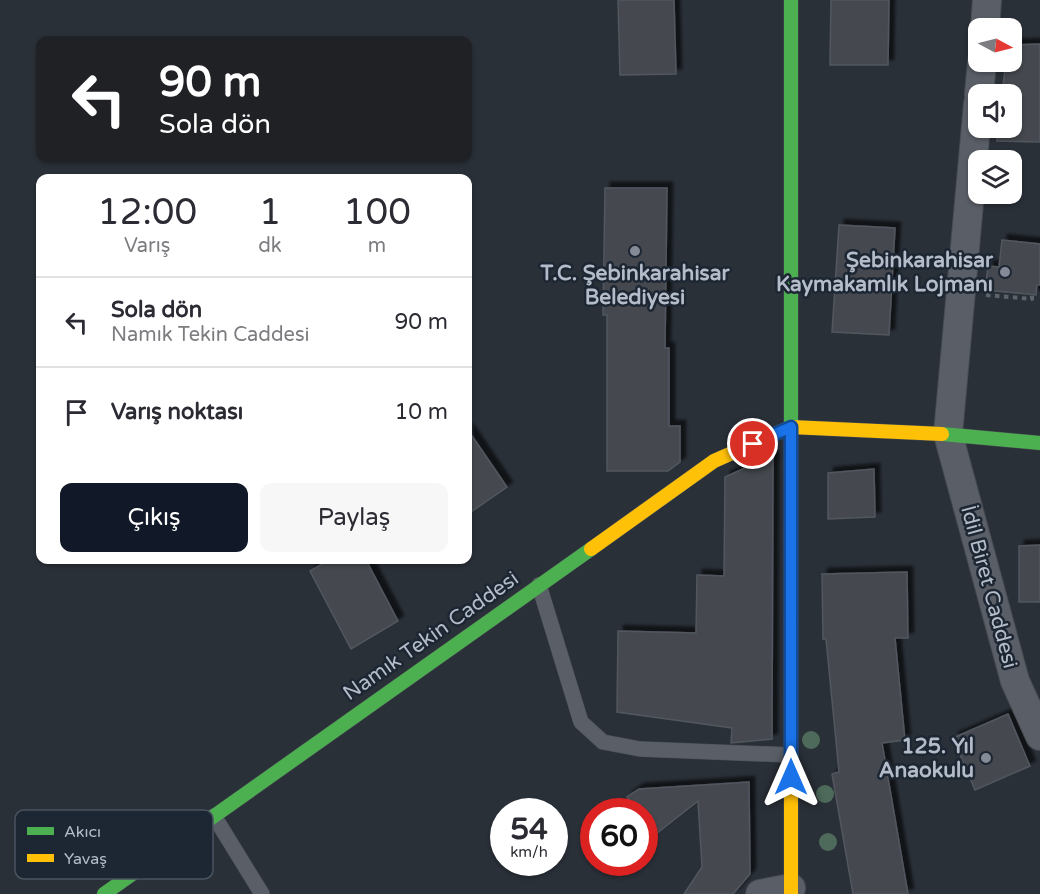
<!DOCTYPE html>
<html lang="tr">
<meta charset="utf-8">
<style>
:root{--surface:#fff;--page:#f7f7f7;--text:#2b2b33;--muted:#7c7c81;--line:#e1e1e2;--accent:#111827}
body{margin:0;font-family:"Varela Round",sans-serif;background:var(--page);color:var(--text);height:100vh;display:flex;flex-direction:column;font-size:22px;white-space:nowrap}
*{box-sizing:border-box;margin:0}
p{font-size:20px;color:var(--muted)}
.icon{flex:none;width:33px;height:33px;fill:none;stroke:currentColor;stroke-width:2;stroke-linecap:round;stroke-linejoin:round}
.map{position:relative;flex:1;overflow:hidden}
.sheet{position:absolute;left:36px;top:174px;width:436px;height:390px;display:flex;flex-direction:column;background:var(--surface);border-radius:12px;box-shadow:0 2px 4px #0004}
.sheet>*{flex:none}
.top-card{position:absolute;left:36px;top:36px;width:436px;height:126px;border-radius:12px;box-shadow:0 2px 4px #0004;background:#202124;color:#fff;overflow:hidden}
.needle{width:39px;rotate:97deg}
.tools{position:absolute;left:968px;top:18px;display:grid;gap:12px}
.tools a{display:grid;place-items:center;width:54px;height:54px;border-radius:12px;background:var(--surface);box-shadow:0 2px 4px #0004;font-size:30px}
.speed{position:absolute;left:490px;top:798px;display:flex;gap:12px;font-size:30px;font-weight:700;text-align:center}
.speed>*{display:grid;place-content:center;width:78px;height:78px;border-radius:50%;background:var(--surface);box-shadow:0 2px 4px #0004;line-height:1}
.speed small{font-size:15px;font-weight:400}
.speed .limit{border:9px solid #d22;background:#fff;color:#111}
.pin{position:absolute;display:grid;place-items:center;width:51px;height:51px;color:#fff;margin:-26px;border:3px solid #fff;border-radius:50%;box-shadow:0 2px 6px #0007}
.me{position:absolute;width:66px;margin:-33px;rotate:0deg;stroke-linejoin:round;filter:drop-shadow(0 0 4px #0008)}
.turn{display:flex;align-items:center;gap:21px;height:126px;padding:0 24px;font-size:27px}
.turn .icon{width:78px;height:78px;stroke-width:2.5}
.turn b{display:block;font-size:42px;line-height:51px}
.eta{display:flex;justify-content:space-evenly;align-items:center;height:102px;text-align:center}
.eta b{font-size:36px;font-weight:600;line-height:42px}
.primary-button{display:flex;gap:12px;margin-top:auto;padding:12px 24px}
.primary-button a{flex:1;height:69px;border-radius:12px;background:var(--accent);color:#fff;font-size:24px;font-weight:600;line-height:69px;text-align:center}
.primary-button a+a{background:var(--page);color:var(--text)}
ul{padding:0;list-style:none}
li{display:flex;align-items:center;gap:18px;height:90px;padding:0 24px;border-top:2px solid var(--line)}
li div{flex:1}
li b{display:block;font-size:22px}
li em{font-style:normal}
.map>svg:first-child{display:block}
</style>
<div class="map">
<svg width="1040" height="894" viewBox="0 0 1040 894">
<defs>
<filter id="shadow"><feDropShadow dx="5.5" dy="-5.5" stdDeviation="1.5" flood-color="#0009"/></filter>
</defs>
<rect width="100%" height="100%" fill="#2a3038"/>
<g fill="#444950" stroke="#52575f" stroke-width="1.5" filter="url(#shadow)">
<path d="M618,0H674L676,74L620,75Z"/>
<path d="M831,0H889L888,65H830Z"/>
<path d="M1040,44V142L997,141L998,128H1011V94H1002L1006,62H1011V45Z"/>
<path d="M605,188H667L665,348H669V426H680V462L668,471H607V315H603Z"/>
<path d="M839,225L895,228L889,335L832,332Z"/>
<path d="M1002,240L1040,244V285H1037L1036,295L985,290L988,266L999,267Z"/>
<path d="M468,430L507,487L468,514Z"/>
<path d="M769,457H773L772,739L731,743L732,728L617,712L618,631L696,633L697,575L724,576L725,477Z"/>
<path d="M874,469L875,517L828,519V473Z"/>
<path d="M1040,545V602H1019V546Z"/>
<path d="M329,560H366L398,621L351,649L310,571Z"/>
<path d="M907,572L908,638H895L905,740L882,743L908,894H853L832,774L839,772L826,639H823L822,574Z"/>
<path d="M1008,714L1030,766L975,790L953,738Z"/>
<path d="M749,782L750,874L733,894H684L702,867L698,801L656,834L645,820V812H638L627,797L639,789Z"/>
</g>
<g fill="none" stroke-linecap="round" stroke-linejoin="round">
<defs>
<g id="lane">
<path d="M539,585L581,722L603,742L640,749L791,755"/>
<path d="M214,816L262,894"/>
</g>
<g id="street">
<path d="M985,28L987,0"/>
<path d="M979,94L982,62"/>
<path d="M978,104L948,434L1015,681L1040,736"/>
<path d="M760,894L791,888"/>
</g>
<g id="fast">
<path d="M791,0V618"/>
<path d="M942,434L1040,443"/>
<path d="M104,894L591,549"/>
</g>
<g id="slow">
<path d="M591,549L714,461L791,427L942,434"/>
<path d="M791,894V618"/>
</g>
</defs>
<use href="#lane" stroke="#484c53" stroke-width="16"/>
<use href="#street" stroke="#484c53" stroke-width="30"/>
<use href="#fast" stroke="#484c53" stroke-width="15"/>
<use href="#slow" stroke="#484c53" stroke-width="15"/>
<path stroke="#5d636a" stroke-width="4" stroke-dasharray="4.5 4.5" stroke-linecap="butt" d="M986,295L1032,299V295"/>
<use href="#lane" stroke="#5a5e66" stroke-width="15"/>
<use href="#street" stroke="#5a5e66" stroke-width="28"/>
<use href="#fast" stroke="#4caf50" stroke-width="14"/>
<use href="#slow" stroke="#ffc107" stroke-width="14"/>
</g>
<g fill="#4e6a5a">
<circle cx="811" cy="740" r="9"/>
<circle cx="825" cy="794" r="9"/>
<circle cx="828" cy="842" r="9"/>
</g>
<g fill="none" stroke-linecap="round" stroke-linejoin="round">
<defs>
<path id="route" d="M753,444L791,427V777"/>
</defs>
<use href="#route" stroke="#114b97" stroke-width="15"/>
<use href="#route" stroke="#1a73e8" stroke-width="10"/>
</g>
<g fill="#848b96" stroke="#1d2633" stroke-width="2">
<circle cx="635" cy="251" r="6"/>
<circle cx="1005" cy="272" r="6"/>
<circle cx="986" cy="758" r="6"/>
</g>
<g text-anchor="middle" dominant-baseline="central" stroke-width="5" stroke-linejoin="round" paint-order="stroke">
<g font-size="21" font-weight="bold" fill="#b4bcc9" stroke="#1d2633" text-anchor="end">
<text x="993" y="260">Şebinkarahisar<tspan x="993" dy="24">Kaymakamlık Lojmanı</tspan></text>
<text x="635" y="273" text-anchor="middle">T.C. Şebinkarahisar<tspan x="635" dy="24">Belediyesi</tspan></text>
<text x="974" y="746">125. Yıl<tspan x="974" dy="24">Anaokulu</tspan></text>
</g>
<g font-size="21" fill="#b4bcc9" stroke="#1d2633">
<text transform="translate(989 587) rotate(75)">İdil Biret Caddesi</text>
<text transform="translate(431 636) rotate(-35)">Namık Tekin Caddesi</text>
</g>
</g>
<rect x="15" y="810" width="198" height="69" rx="9" fill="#1d2633" stroke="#4a5360" stroke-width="1.5"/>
<rect x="27" y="827" width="27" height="8" fill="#4caf50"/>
<rect x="27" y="854" width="27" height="8" fill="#ffc107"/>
<g font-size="16" fill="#b4bcc9">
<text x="64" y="837">Akıcı</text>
<text x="64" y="864">Yavaş</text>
</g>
</svg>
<div class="tools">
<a><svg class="needle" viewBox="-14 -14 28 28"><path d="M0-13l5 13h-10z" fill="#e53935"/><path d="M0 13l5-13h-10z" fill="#7c7c81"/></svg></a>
<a><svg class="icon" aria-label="sound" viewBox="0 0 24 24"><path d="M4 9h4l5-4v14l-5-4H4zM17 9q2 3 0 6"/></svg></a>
<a><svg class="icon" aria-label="layers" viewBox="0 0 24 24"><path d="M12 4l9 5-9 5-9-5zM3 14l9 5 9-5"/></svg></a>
</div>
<div class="speed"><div>54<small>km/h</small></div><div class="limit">60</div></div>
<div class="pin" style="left:753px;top:444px;background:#d93025"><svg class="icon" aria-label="arrive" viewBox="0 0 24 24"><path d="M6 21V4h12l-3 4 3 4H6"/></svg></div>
<svg class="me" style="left:791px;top:777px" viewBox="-20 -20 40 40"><path d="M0-17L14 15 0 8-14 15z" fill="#1a73e8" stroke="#fff" stroke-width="4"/></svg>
<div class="top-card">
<div class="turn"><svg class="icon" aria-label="left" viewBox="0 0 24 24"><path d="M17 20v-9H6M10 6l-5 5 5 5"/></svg><div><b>90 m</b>Sola dön</div></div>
</div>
<section class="sheet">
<div class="eta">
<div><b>12:00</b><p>Varış</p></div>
<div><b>1</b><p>dk</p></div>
<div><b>100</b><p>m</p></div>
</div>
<ul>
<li><svg class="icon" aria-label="left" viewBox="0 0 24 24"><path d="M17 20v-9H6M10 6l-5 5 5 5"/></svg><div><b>Sola dön</b><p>Namık Tekin Caddesi</p></div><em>90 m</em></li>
<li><svg class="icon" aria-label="arrive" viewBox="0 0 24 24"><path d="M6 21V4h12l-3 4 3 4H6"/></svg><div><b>Varış noktası</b></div><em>10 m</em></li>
</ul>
<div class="primary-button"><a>Çıkış</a><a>Paylaş</a></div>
</section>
</div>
